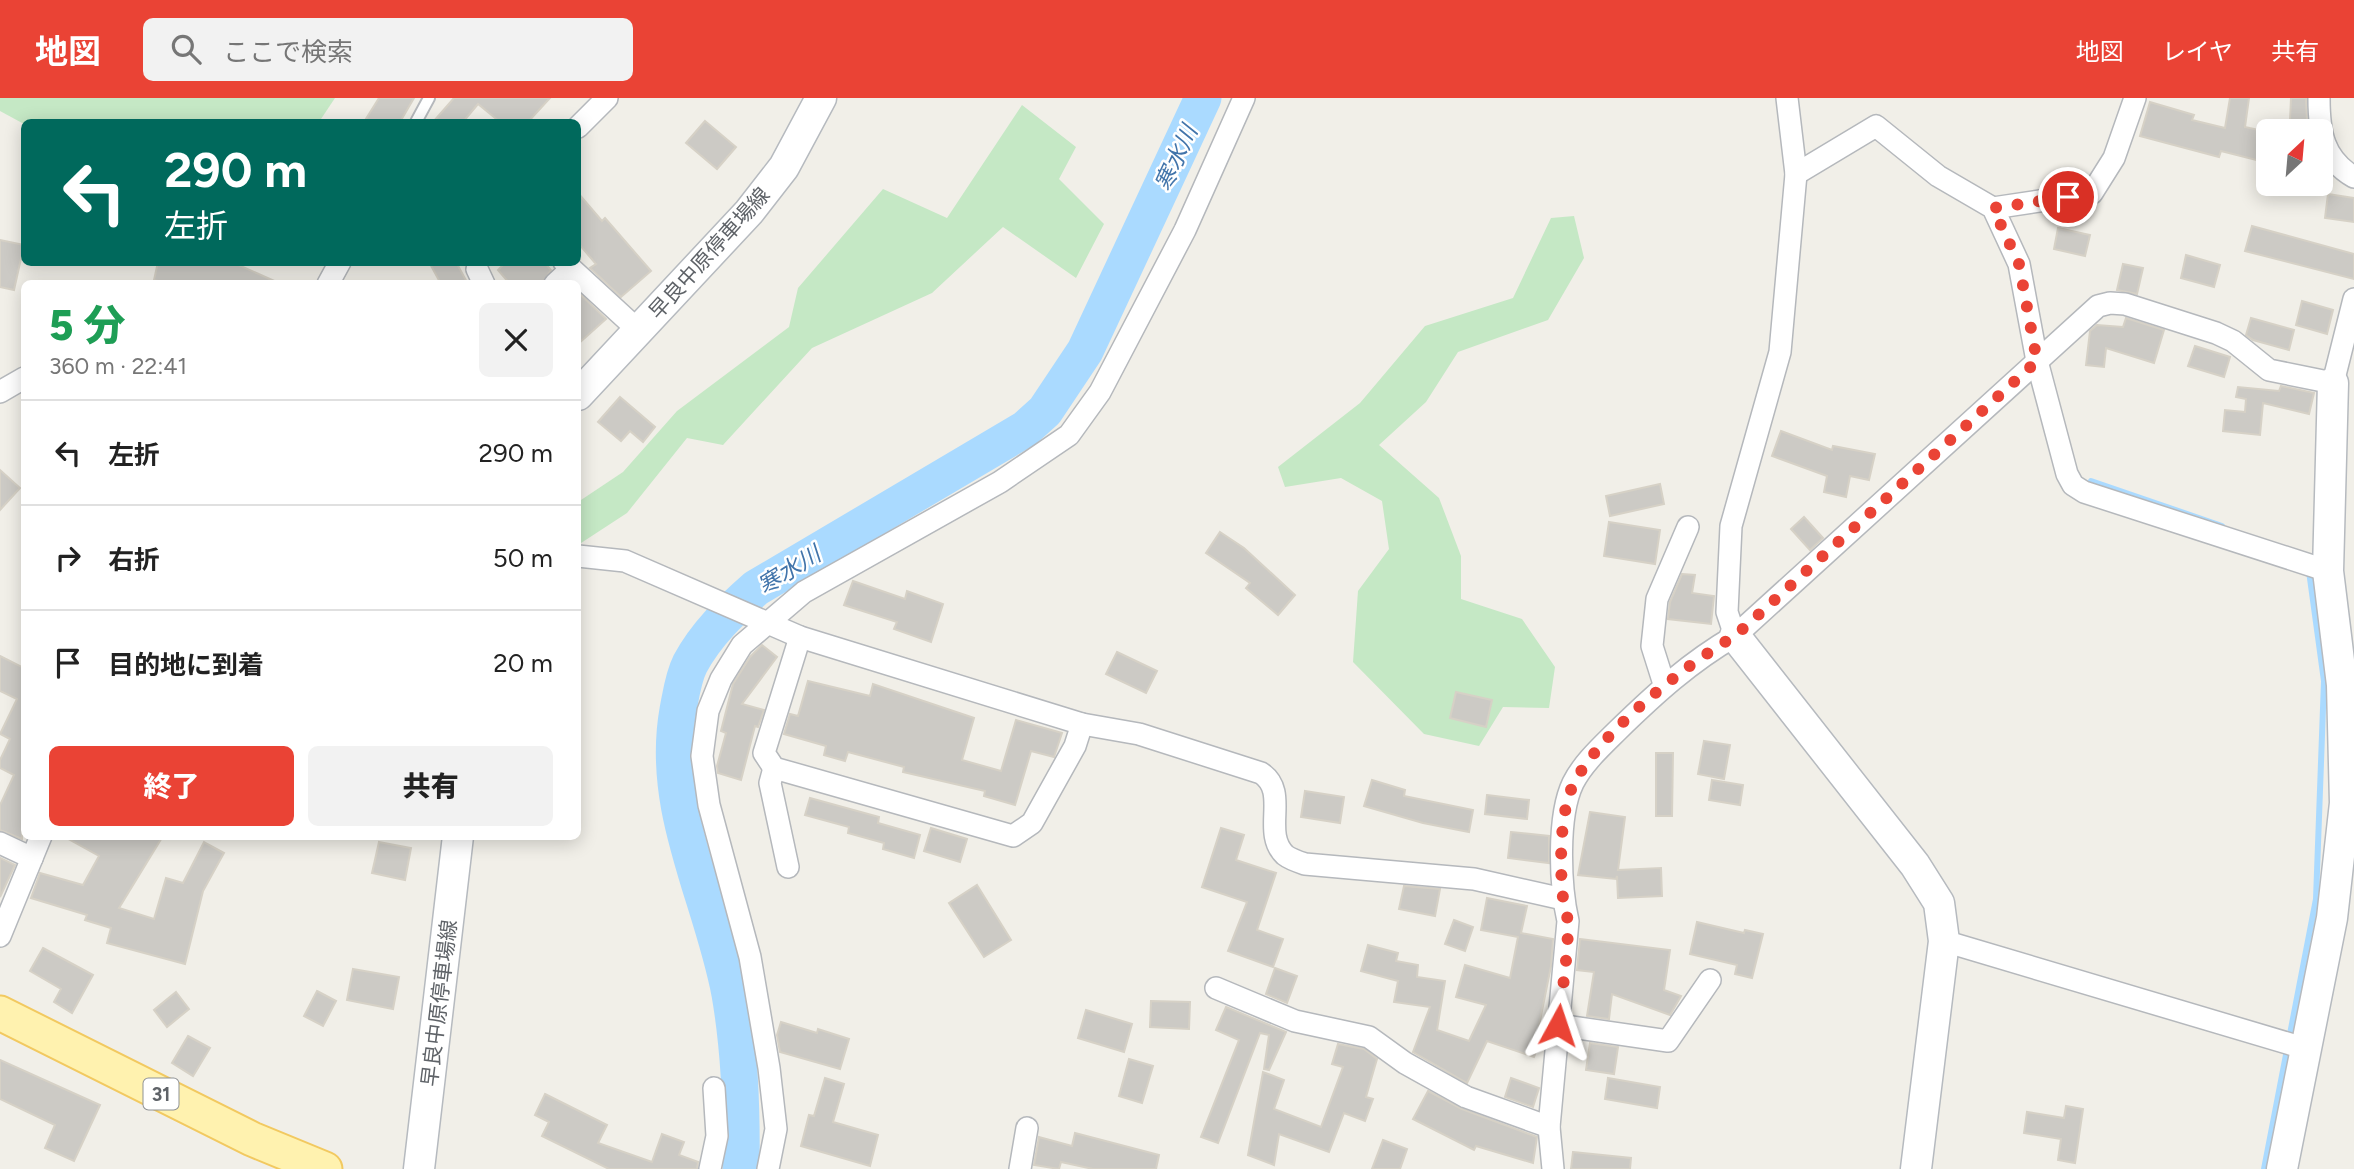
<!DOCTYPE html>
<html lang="ja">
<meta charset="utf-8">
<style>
:root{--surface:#fff;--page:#f2f2f2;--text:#222;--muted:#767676;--line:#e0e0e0;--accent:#ea4335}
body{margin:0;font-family:Figtree,"Noto Sans JP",sans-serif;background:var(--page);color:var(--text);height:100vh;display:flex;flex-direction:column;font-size:26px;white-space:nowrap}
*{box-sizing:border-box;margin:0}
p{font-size:23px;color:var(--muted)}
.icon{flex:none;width:38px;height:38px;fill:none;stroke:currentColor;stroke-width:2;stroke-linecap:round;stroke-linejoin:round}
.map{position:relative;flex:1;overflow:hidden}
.sheet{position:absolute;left:21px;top:182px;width:560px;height:560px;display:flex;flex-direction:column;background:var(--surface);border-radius:10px;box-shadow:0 4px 18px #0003}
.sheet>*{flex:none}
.banner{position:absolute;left:21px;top:21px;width:560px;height:147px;border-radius:10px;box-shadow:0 4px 18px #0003;background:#00695c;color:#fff;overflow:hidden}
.needle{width:46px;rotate:26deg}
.fabs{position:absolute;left:2256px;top:21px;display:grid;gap:14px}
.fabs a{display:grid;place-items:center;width:77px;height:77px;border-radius:10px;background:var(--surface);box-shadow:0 4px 18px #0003;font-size:35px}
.pin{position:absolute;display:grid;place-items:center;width:60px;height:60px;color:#fff;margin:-30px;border:4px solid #fff;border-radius:50%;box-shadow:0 2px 7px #0007}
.me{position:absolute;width:77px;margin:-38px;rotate:5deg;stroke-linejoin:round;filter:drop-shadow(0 0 5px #0008)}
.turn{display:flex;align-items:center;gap:24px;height:147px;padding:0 28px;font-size:32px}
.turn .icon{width:91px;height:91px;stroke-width:2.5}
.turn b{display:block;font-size:49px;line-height:60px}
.round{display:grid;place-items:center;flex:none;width:74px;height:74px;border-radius:10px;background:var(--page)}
.summary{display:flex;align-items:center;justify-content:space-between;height:119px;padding:0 28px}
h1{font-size:42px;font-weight:800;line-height:52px;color:#1e9e55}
.button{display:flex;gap:14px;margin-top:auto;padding:14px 28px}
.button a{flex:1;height:80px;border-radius:10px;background:var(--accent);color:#fff;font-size:28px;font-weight:800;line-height:80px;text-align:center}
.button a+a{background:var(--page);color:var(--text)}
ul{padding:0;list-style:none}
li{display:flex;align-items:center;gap:21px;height:105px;padding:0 28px;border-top:2px solid var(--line)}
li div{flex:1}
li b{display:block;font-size:26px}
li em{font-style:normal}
header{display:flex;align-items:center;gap:42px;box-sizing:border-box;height:98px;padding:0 35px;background:var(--accent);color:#fff}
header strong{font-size:33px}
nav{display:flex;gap:38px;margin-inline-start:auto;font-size:24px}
.search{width:490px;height:63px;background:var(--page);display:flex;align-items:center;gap:18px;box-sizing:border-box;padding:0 24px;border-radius:10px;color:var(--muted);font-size:26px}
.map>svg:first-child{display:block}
</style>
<header>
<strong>地図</strong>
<div class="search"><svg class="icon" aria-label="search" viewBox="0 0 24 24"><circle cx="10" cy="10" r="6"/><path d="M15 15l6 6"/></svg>ここで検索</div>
<nav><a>地図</a><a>レイヤ</a><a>共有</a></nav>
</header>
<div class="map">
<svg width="2354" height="1071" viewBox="0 0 2354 1071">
<rect width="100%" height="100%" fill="#f1efe8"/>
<g fill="#c5e8c5">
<path d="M0,0H335L321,21L313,24L24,26L0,13Z"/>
<path d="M1022,7L1076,49L1059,81L1104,126L1076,180L1003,129L932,195L812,250L723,347L687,340L627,415L578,447V404L623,374L677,313L789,229L798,190L883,91L947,120Z"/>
<path d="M1574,118L1584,160L1548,222L1458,254L1426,304L1379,347L1439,400L1461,458V501L1522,521L1555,569L1549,610L1503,609L1479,648L1424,636L1353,564L1358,493L1389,451L1382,403L1341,380L1285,389L1278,369L1360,305L1425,228L1513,200L1551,120Z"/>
</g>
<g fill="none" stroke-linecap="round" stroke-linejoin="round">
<g stroke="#aadaff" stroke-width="6">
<path d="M2091,383L2222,428"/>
<path d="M2264,1071L2316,801L2324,583L2309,473"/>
</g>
<path stroke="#aadaff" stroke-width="37" d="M741,1071C742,1013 740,954 730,896C712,800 660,712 678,612C681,597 683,580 690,566C706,536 731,512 756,490L1025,331L1045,313L1085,253L1203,0"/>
</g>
<g fill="#cccac5" stroke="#d6d1c6" stroke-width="2">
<path d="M379,0H414L400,24H364Z"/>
<path d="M454,0H550L528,24H500L478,6L463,24H433Z"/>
<path d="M2230,0H2249L2245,29L2268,34V65L2221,53L2219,59L2140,38L2150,4L2194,17L2192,22L2225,30Z"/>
<path d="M2291,0H2306L2307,24L2290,23Z"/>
<path d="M705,23L736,49L717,71L686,45Z"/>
<path d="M578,95L602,123L605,120L651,173L621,199L590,170L596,166L578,145Z"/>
<path d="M2328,96L2354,100V124L2325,120Z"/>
<path d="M2252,128L2354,156V181L2245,153Z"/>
<path d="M2058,130L2090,137L2085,158L2054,151Z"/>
<path d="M0,142L24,147L14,192L0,189Z"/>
<path d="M2186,157L2220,167L2214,189L2181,180Z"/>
<path d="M158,164H232L281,186H169L154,182Z"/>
<path d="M429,164H456L468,186H441Z"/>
<path d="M506,164H544L551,172L542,186H510L498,172Z"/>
<path d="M2123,166L2143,170L2137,196L2117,192Z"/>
<path d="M578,194L606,221L578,246Z"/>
<path d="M2302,203L2333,212L2327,236L2296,227Z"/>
<path d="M2126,220L2164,232L2154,265L2106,250L2104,269L2086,267L2090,233L2097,227L2123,229Z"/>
<path d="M2251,220L2294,232L2289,252L2253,242L2246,237Z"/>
<path d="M2195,248L2230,259L2224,279L2188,268Z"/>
<path d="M2281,288L2314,295L2309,316L2263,305L2260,337L2223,333L2225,312L2245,314L2246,301L2236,299L2238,289L2279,293Z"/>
<path d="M620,299L655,329L643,344L630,333L621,343L598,324Z"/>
<path d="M1781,333L1832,352L1833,348L1875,356L1869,382L1850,378L1846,399L1824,394L1827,378L1772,358Z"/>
<path d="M0,372L20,390L0,412Z"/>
<path d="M1660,386L1664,406L1610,418L1606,398Z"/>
<path d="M1804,419L1823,440L1810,452L1791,431Z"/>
<path d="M1609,424L1660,432L1655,466L1604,458Z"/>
<path d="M1220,434L1244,450L1295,497L1278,517L1246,490L1250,485L1206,455Z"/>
<path d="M1682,476L1695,477L1692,495L1714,498L1711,526L1668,521L1670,504Z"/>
<path d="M853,483L905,501L907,493L943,506L931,544L894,531L897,524L844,507Z"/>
<path d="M762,547L777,559L742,606L764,612L758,629L755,628L741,682L718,675L717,668L726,635L721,633L733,586L750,559Z"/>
<path d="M1117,554L1157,573L1146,595L1106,576Z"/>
<path d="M0,558L24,570L22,741L0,732V707L14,677L0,670V662L10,641L0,636L17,601L0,593Z"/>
<path d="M808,583L870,598L873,586L974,620L962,662L1001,673L1016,622L1062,635L1054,659L1031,653L1015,707L984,698L985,693L903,674L904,669L848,654L845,663L824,657L826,648L784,636L790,616L798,618Z"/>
<path d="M1456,594L1492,602L1486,629L1450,620Z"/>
<path d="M1704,643L1730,647L1724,681L1698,676Z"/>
<path d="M1656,655H1673L1672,718H1656Z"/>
<path d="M1372,682L1405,692L1404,698L1473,712L1469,734L1423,725L1364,708Z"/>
<path d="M1712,682L1743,687L1740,707L1709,702Z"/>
<path d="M1305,693L1344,699L1340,725L1301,719Z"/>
<path d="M1487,697L1529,702L1527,721L1485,716Z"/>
<path d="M810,700L879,719L878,725L920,737L914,760L883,751L884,745L848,735L849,729L805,717Z"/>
<path d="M1590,714L1625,719L1618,772L1661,770L1662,798L1618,800L1617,778L1616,781L1578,777Z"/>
<path d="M931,730L967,741L960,764L924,753Z"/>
<path d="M1221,730L1244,737L1236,762L1276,775L1257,832L1283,841L1273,869L1228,853L1247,804L1202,789Z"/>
<path d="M1511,734L1549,738V765L1508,760Z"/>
<path d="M63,738H163L119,810L154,821L166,780L183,785L204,744L224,755L203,793L185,866L107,845L111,830L85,822L87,817L31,800L40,775L83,787L99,758Z"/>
<path d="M379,744L411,750L405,782L372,775Z"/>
<path d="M0,760L15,767L0,799Z"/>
<path d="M977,787L1011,842L984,859L949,805Z"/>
<path d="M1404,788L1440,791L1435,818L1399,811Z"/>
<path d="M1487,800L1527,808L1521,835L1553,841L1551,868L1539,928L1544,930L1534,959L1487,943L1467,985L1413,954L1430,909L1394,904L1398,883L1361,873L1368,847L1398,855L1396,863L1418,867L1417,879L1445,883L1437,932L1469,943L1486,907L1456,899L1465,867L1510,880L1518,839L1481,832Z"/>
<path d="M1454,822L1473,829L1465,853L1445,846Z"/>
<path d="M1697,824L1744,835L1745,832L1763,836L1752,880L1735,876L1737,867L1690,856Z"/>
<path d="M1580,841L1670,852L1664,892L1681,898L1670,917L1612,896L1609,921L1587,918L1594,874L1577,872Z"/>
<path d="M43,850L93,877L72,915L54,904L61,891L30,873Z"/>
<path d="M1275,870L1297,878L1287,905L1266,896Z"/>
<path d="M353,871L399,879L393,911L347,902Z"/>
<path d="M317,893L336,903L323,928L304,918Z"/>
<path d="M176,894L189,911L167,929L154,912Z"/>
<path d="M1151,903L1190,904L1189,931L1150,929Z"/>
<path d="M1226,909L1286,934L1269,972L1264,971L1269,937L1260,935L1218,1045L1201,1039L1239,942L1216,932Z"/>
<path d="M1086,912L1132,926L1124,954L1078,940Z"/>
<path d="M781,924L817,935L818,931L849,941L840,971L780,954L777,937Z"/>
<path d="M188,938L210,950L193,978L172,965Z"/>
<path d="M1590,945L1618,949L1614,976L1586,972Z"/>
<path d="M1338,946L1364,951L1377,961L1366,999L1373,1001L1365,1023L1344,1015L1329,1054L1279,1036L1274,1067L1248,1057L1263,974L1284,982L1274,1011L1321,1029L1343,969L1332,966Z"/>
<path d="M1129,961L1153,968L1142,1005L1119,998Z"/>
<path d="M0,962L100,1007L74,1063L45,1050L55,1027L0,1001Z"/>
<path d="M825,980L844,986L833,1024L878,1037L870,1068L801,1048L809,1017L814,1018Z"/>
<path d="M1511,980L1539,990L1533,1009L1505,999Z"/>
<path d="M1608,980L1660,989L1657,1010L1605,1001Z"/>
<path d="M1428,993L1462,1011L1537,1039L1533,1065L1476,1048L1474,1052L1413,1021Z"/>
<path d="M545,996L607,1027L598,1045L652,1064L662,1036L684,1044L679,1057L698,1064L697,1071H609L542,1038L549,1024L535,1017Z"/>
<path d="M2066,1008L2083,1011L2075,1065L2058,1062L2061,1041L2024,1035L2027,1014L2064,1020Z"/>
<path d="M1075,1035L1159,1057L1156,1071H1093L1061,1064L1059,1071L1034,1067L1039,1039L1072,1048Z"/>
<path d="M1383,1042L1407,1051L1400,1071H1372Z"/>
<path d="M1573,1054L1631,1060L1630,1071H1571Z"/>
</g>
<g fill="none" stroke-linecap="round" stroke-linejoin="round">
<defs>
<path id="lane" d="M416,24L429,0"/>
<g id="street">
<path d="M2319,0C2319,34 2323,61 2354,79"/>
<path d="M578,29L607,0"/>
<path d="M1796,76L1876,28L1938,78L1993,110L2019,166L2037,263L2067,376L2073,387L2084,394L2328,473"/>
<path d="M1993,110L2092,95L2114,60L2135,0"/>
<path d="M564,164L638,232"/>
<path d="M477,171L484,186"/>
<path d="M328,186L340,164"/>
<path d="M555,186L571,171"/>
<path d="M0,294L24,280"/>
<path d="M578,458L625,463L800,539L1082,626L1139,636L1261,675C1290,694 1261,734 1285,757C1290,761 1299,764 1305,766L1474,781L1563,801"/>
<path d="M1735,538L1727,514L1731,428L1780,254L1796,76L1787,0"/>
<path d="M800,539L764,655L774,670L1013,738L1032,725L1075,648L1082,626"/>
<path d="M1664,586L1652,548L1657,501L1688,429"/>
<path d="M774,670L770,685L788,769"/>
<path d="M0,745L32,760"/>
<path d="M0,838L41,738"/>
<path d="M1944,843L2307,951"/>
<path d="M1216,890L1295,923L1369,939L1405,965L1466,999L1549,1029"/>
<path d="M1558,927L1668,943L1710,882"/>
<path d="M710,1071L717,1038L714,990"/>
<path d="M768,1071L776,1031L769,970L750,859L709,707L702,658L708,613L721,581L742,547L804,494L1000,384L1069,337L1100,294L1185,132L1244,0"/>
<path d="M1020,1071L1027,1030"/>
<path d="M1553,1071L1549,1029L1568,823C1560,788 1557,718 1573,685C1583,665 1602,648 1618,632C1655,596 1690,564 1735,538L2098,208L2110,205L2125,206L2216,235L2233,243L2269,272L2333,285L2354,201"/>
</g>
<g id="secondary">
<path d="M578,297L749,114L784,69L821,0"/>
<path d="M1735,538L1915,767L1939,805L1944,843L1916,1071"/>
<path d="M419,1071L458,738"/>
<path d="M2282,1071L2332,820L2345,705L2342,587L2328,473L2333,285"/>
</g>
<path id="primary" d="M0,915L252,1041L325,1071"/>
</defs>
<use href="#lane" stroke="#b5b8bc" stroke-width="14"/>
<use href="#street" stroke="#b5b8bc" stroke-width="24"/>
<use href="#secondary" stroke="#b6babf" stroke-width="33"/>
<use href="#primary" stroke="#f2c960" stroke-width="37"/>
<use href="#lane" stroke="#fff" stroke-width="10"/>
<use href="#street" stroke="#fff" stroke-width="21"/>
<use href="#secondary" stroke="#fff" stroke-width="30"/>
<use href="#primary" stroke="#fff2af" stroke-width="33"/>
</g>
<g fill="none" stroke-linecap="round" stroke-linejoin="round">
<path stroke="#ea4335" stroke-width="12" stroke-dasharray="0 21.6" d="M1558,927C1562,894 1568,859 1568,826C1568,817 1563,809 1563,800C1560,771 1560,733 1567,704C1579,649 1687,565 1735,538L2037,263L2019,166L1993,110L2068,99"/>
</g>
<g text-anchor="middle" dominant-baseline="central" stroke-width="5" stroke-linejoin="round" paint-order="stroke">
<rect fill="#fff" stroke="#8f9295" stroke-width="2" x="143.5" y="980.5" width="35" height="31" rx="5"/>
<g font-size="19" font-weight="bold" fill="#5f6368">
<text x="161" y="996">31</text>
</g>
<g font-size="21" fill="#5f6368" stroke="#fff">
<text transform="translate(709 155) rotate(-48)">早良中原停車場線</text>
<text transform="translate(439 905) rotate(-83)">早良中原停車場線</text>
</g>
<g font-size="23" font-style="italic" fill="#4174aa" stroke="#fff">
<text transform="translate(1176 60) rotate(-65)">寒水川</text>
<text transform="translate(789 472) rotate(-32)">寒水川</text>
</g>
</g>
</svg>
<div class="fabs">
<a><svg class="needle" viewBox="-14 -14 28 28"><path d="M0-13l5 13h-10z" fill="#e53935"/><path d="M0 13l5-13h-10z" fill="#767676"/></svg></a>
</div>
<div class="pin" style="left:2068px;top:99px;background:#d93025"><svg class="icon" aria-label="arrive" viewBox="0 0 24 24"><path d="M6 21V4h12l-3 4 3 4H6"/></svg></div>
<svg class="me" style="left:1558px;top:927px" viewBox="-20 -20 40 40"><path d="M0-17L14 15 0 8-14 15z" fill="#ea4335" stroke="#fff" stroke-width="4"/></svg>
<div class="banner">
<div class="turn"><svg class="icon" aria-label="left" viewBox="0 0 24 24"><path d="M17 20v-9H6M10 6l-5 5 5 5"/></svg><div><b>290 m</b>左折</div></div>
</div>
<section class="sheet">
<div class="summary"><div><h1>5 分</h1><p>360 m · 22:41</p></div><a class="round"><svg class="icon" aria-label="close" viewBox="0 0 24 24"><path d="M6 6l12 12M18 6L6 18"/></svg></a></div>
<ul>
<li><svg class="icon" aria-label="left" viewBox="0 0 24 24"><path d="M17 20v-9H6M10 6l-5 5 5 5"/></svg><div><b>左折</b></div><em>290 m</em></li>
<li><svg class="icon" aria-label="right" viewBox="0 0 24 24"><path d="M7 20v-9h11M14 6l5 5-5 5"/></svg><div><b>右折</b></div><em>50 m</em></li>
<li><svg class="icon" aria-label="arrive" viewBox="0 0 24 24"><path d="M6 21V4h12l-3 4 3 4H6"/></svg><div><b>目的地に到着</b></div><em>20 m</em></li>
</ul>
<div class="button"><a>終了</a><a>共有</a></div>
</section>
</div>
